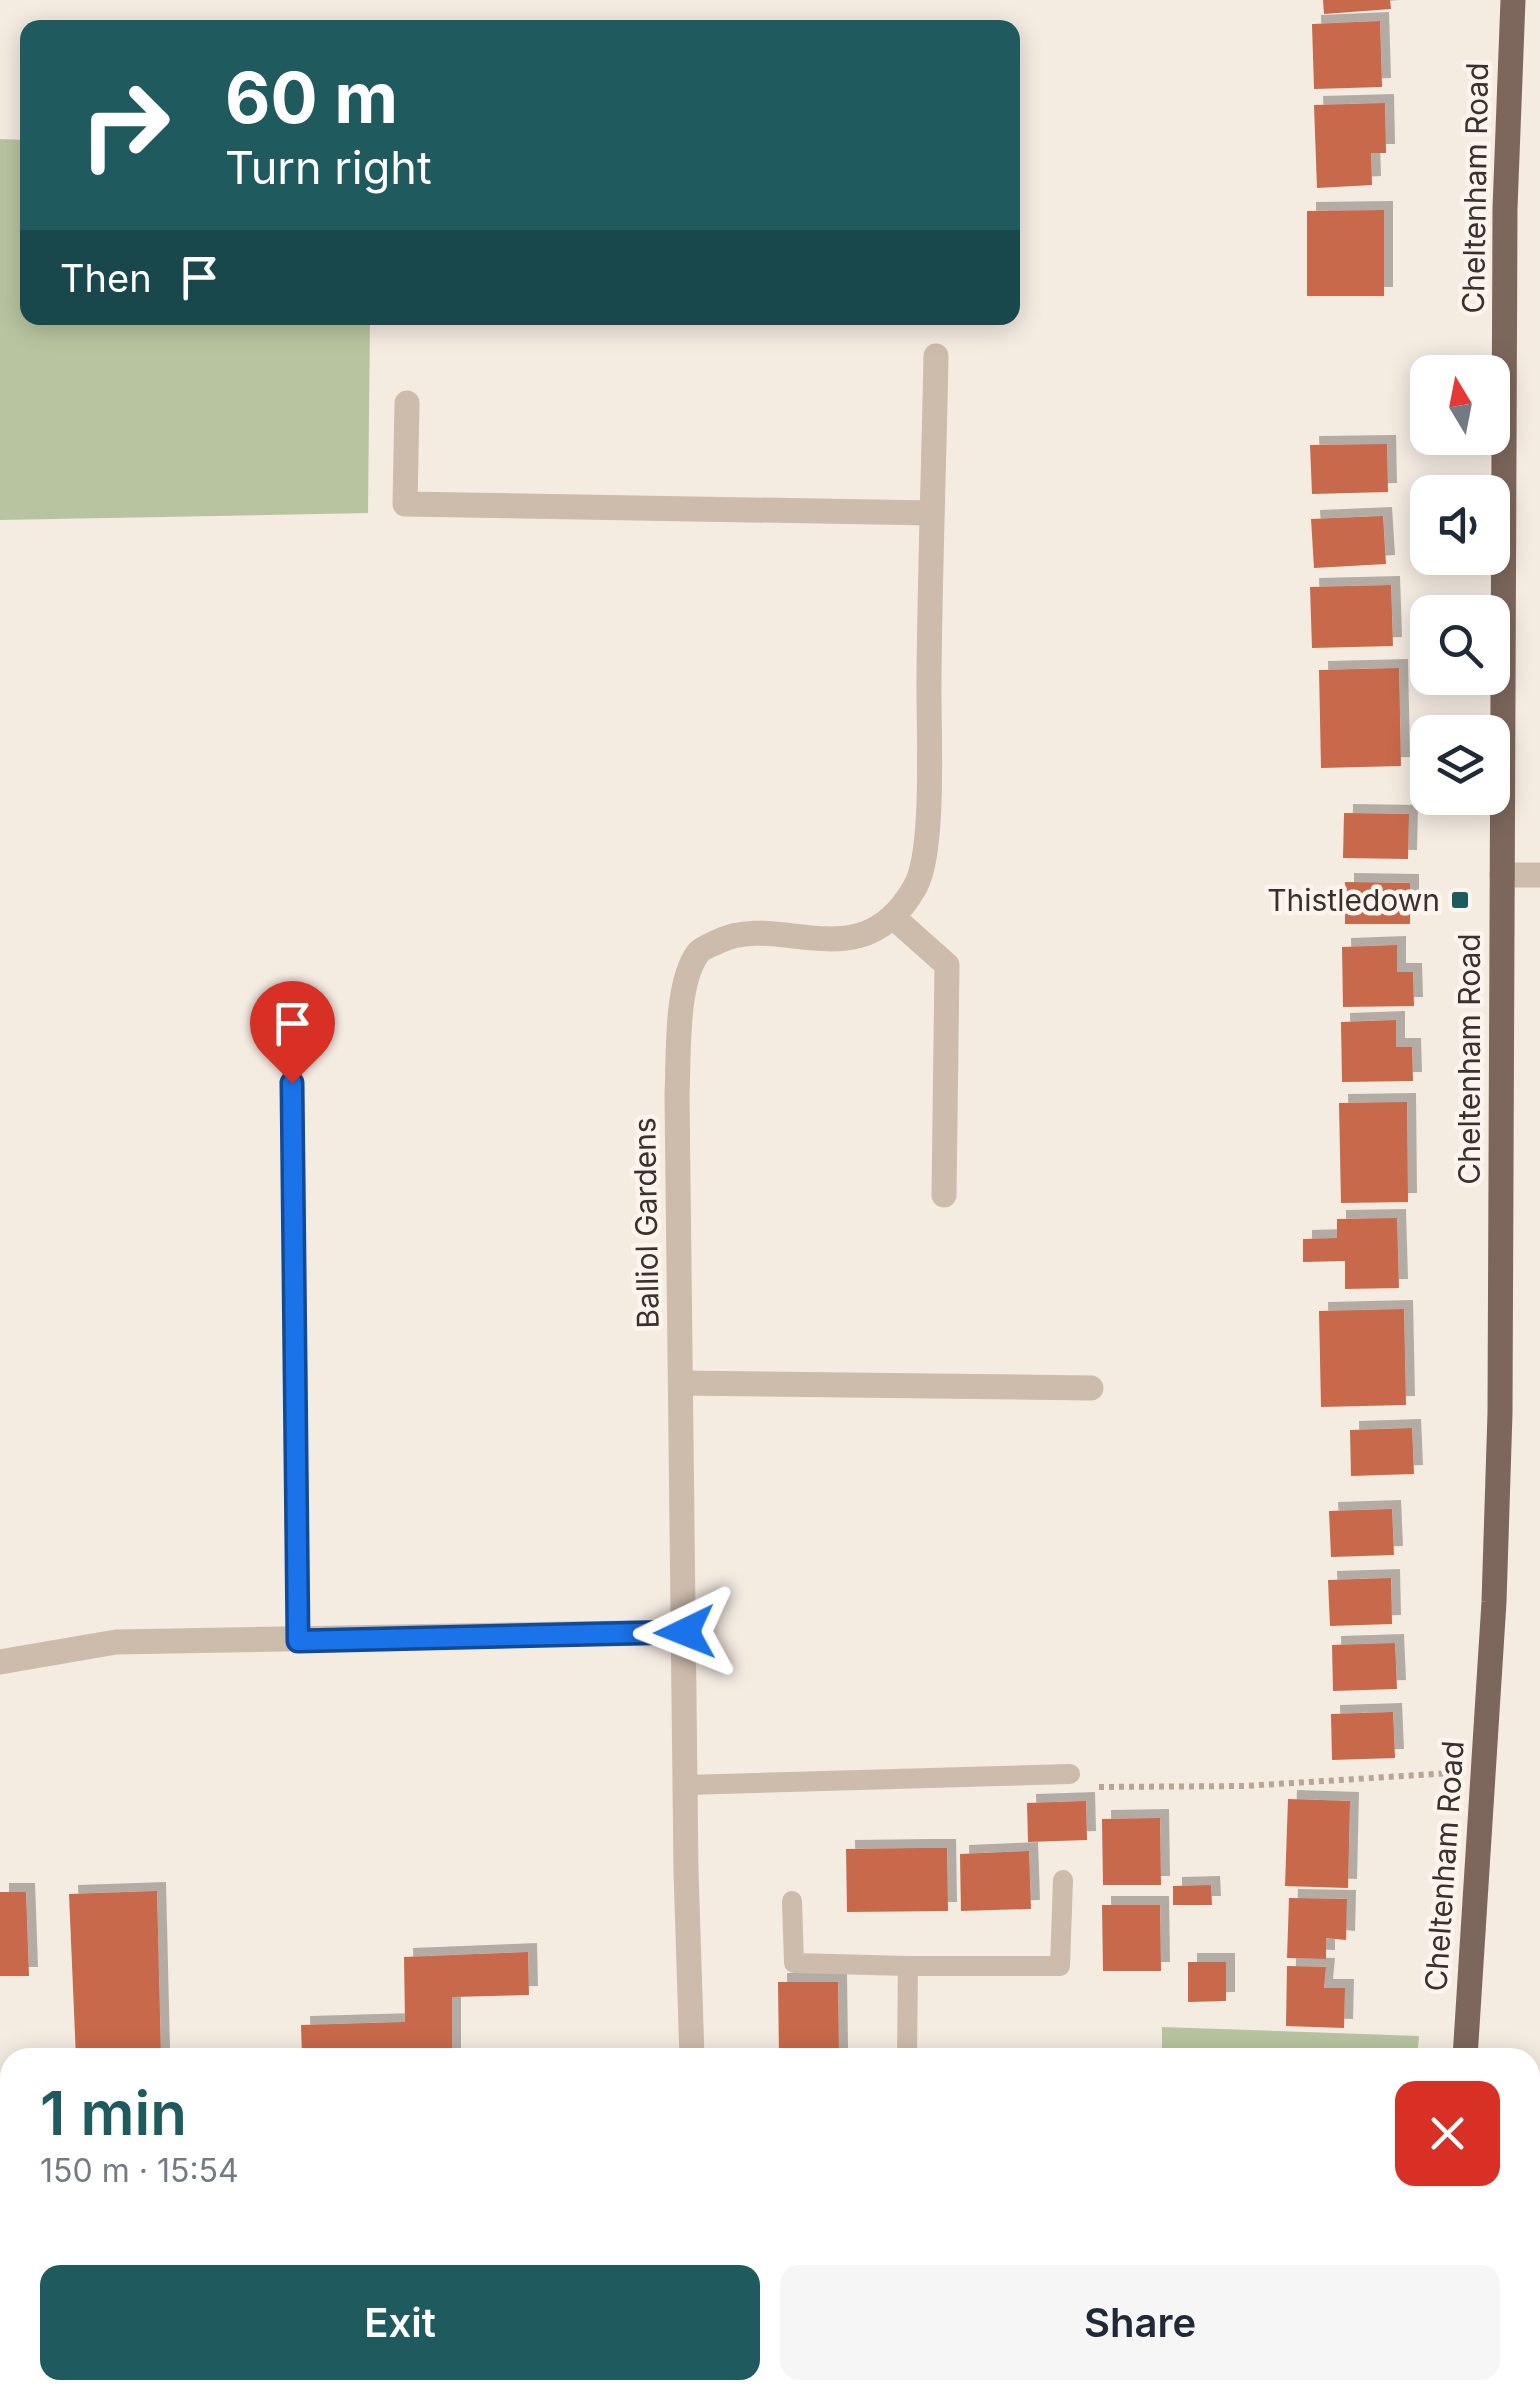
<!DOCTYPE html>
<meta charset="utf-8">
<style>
:root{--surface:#fff;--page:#f6f6f7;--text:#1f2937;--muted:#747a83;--accent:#1f5a5e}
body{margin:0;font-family:Inter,sans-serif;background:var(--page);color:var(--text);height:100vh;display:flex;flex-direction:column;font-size:38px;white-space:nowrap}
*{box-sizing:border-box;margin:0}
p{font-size:32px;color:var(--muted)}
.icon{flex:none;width:55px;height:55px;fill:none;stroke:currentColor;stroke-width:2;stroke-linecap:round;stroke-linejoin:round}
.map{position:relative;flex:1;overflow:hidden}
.sheet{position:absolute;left:0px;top:2048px;width:1540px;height:352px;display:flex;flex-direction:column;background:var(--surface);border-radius:30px 30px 0 0;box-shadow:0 5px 25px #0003}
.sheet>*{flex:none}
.banner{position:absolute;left:20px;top:20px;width:1000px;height:305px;border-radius:20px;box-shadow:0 5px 25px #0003;background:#1f5a5e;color:#fff;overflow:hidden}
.needle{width:65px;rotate:350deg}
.buttons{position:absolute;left:1410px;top:355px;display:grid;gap:20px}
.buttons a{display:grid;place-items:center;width:100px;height:100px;border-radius:20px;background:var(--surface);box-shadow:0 5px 25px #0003;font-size:50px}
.pin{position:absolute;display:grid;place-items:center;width:85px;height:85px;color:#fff;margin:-102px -42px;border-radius:50% 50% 50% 0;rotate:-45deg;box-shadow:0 0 10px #0007}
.pin .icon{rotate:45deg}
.me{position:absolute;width:110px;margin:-55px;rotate:268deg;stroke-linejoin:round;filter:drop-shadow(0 0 8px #0008)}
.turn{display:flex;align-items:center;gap:35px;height:210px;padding:0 40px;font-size:45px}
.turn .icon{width:130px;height:130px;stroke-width:2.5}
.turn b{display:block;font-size:70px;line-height:85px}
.then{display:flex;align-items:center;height:95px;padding:0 40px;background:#0003;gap:20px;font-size:38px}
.round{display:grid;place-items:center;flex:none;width:105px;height:105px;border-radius:20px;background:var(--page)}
.head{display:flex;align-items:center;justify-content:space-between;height:170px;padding:0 40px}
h1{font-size:60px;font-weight:600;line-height:75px;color:var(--accent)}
.action{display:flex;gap:20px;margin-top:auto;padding:20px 40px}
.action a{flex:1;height:115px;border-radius:20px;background:var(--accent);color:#fff;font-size:40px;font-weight:600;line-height:115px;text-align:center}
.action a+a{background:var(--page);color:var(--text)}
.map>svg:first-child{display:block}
</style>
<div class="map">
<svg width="1540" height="2399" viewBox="0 0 1540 2399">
<defs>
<filter id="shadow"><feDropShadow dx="9" dy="-9" stdDeviation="0" flood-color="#0004"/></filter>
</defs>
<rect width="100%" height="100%" fill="#f4ebe1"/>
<g fill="#b8c4a0">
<path d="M0,139L27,140L28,318H370L368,513L0,520Z"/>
<path d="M1162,2027L1419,2036L1417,2057H1162Z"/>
</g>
<g fill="#c8694b" filter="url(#shadow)">
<path d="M1323,0H1390L1391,9L1324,14Z"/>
<path d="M1380,21L1382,87L1314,89L1312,24Z"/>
<path d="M1385,103L1386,153H1371L1372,185L1317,188L1314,105Z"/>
<path d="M1384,210V296H1307V211Z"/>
<path d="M1387,444L1388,492L1312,494L1310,445Z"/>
<path d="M1383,516L1386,564L1314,568L1311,519Z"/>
<path d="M1391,585L1393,646L1312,648L1310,587Z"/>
<path d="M1399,668L1401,766L1321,768L1319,670Z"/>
<path d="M1344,813L1409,814L1408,859L1343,858Z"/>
<path d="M1345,882L1410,883V924H1345Z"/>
<path d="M1397,945V972H1413L1414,1006L1343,1007L1342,947Z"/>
<path d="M1396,1020V1047H1412L1413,1081L1342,1082L1341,1022Z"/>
<path d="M1407,1102L1408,1202L1341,1203L1339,1103Z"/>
<path d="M1397,1218L1399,1288L1345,1289V1261L1303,1262V1239L1337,1238V1219Z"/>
<path d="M1404,1309L1406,1405L1321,1407L1319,1311Z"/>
<path d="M1412,1428L1414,1474L1351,1476L1350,1430Z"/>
<path d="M1392,1509L1394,1555L1331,1557L1329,1511Z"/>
<path d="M1391,1578L1392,1624L1330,1626L1328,1580Z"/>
<path d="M1395,1643L1397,1689L1333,1691L1332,1645Z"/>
<path d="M1393,1712L1395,1758L1332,1760L1331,1714Z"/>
<path d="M1288,1799L1350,1801L1348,1888L1285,1886Z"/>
<path d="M1086,1801L1087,1840L1028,1842L1027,1803Z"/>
<path d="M1160,1818L1161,1885H1103L1102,1819Z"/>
<path d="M922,1848H947L948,1911L847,1912L846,1849Z"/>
<path d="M1029,1851L1031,1909L961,1911L960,1854Z"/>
<path d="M1211,1885L1212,1905H1173V1886Z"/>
<path d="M157,1891L161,2058H76L69,1894Z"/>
<path d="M0,1892H26L29,1976H0Z"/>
<path d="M1289,1898L1347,1899L1346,1940L1326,1938V1959L1287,1958Z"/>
<path d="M1102,1905H1160L1161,1971H1103Z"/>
<path d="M528,1952L529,1995L452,1997V2058H302L301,2025L405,2022L404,1957Z"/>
<path d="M1188,1962H1226V2001L1188,2002Z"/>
<path d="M1287,1966L1326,1967L1324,1988H1345L1344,2028L1286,2026Z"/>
<path d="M778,1982H838L839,2058H779Z"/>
<rect x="1288" y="2390" width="46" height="9"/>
</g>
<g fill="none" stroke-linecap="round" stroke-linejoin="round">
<path stroke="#b9a596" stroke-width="6" stroke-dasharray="5 5" stroke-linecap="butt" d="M1099,1787L1245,1786L1451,1773"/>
<g stroke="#cdbbac" stroke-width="20">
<path d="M292,1043L298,1641"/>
<path d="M686,1785L1070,1774"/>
<path d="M792,1901L794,1963L908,1966L907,2058"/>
<path d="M908,1966H1060L1063,1880"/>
<path d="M0,2168H10"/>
</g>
<g stroke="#cdbbac" stroke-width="25">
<path d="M407,403L405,504L932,513"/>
<path d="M1502,875H1540"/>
<path d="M893,917L947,965L944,1195"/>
<path d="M681,1383L1091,1388"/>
<path d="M0,1662L116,1642L685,1632"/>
<path d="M692,2058L686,1871L677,1095C679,1057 675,984 698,953C702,948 711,945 717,942C780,910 861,983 915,887C936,851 928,722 929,676C930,569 934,462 936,356"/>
<path d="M1530,2333H1540"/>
<path d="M699,2390V2399"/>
</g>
<g stroke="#7d675c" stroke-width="25">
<path d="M1465,2058L1494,1602L1500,1413L1505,208L1513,0"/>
<path d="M1447,2399L1448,2390"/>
</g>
</g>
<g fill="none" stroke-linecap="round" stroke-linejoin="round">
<defs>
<path id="route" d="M292,1083L298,1641L685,1632"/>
</defs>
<use href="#route" stroke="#114b97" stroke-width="25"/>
<use href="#route" stroke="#1a73e8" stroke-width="18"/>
</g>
<rect fill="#1f5a5e" stroke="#fbf5ee" stroke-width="4" x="1450" y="890" width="20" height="20" rx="5"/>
<g text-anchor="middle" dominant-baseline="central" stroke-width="9" stroke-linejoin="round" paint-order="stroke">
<g font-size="30" fill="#3b302b" stroke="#fbf5ee">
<text transform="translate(1475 188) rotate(-89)">Cheltenham Road</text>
<text transform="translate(1469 1059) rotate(-90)">Cheltenham Road</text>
<text transform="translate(646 1223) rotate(-91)">Balliol Gardens</text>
<text transform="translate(1444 1866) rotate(-86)">Cheltenham Road</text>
</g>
<g font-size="30" fill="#3b302b" stroke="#fbf5ee" text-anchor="end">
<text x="1440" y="900">Thistledown</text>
</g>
</g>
</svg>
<div class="buttons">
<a><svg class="needle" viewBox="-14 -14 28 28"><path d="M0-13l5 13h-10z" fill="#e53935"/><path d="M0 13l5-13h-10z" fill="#747a83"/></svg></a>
<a><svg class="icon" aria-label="sound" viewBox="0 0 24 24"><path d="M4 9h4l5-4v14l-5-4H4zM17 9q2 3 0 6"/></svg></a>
<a><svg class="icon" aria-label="search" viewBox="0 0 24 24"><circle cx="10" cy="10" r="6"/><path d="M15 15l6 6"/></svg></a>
<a><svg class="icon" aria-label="layers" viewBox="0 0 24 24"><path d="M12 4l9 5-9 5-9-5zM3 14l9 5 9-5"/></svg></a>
</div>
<div class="pin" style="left:292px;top:1083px;background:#d93025"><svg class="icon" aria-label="arrive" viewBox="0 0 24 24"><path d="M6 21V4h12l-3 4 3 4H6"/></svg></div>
<svg class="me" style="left:685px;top:1632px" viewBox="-20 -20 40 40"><path d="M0-17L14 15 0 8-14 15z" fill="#1a73e8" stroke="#fff" stroke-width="4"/></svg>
<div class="banner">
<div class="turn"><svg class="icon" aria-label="right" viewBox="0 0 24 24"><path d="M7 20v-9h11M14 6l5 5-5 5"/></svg><div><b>60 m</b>Turn right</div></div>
<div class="then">Then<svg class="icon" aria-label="arrive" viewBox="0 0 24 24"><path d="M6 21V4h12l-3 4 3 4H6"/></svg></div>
</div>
<section class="sheet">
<div class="head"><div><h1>1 min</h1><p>150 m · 15:54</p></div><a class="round" style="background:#d93025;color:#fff"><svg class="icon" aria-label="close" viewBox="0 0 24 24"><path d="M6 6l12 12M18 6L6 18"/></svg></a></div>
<div class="action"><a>Exit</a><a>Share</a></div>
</section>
</div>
